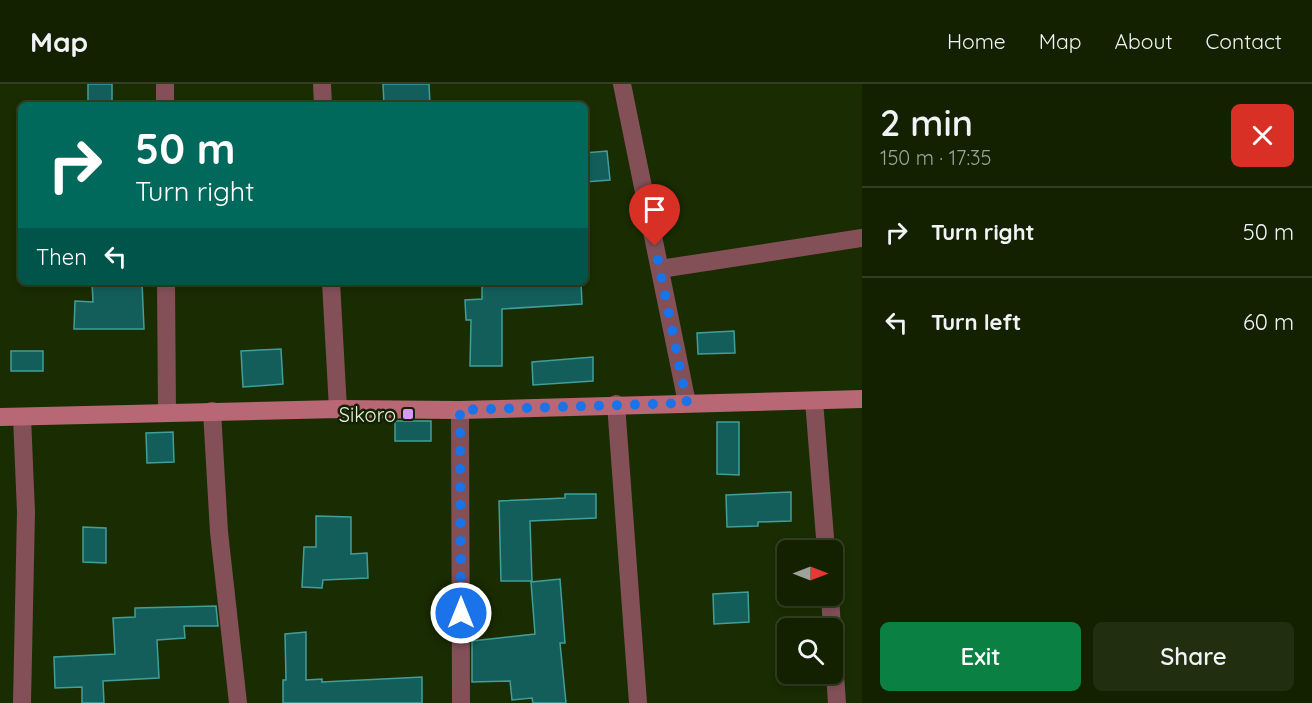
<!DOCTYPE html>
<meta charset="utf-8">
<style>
:root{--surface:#142101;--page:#212e10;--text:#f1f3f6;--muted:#9da399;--line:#333e23;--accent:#0b8043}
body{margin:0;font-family:Quicksand,sans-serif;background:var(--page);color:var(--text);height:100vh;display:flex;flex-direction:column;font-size:22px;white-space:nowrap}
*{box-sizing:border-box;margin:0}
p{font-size:20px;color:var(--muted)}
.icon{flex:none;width:33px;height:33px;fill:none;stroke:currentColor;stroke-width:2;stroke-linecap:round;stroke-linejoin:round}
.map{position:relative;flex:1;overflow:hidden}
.panel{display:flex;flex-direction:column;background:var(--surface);width:450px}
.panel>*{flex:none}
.guide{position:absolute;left:18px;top:18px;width:570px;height:183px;border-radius:9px;box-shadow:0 3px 9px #0003,0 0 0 2px var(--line);background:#00695c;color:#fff;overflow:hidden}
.needle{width:39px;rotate:90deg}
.tools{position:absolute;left:777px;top:456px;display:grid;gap:12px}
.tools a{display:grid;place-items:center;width:66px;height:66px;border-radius:9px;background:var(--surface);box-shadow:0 3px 9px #0003,0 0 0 2px var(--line);font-size:30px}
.pin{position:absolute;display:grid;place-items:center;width:51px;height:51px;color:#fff;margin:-62px -26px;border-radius:50% 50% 50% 0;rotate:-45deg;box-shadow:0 0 6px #0007}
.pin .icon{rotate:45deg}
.me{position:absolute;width:66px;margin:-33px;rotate:0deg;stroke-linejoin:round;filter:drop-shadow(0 0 4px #0008)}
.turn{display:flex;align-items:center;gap:21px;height:126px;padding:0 18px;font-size:27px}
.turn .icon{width:78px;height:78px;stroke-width:2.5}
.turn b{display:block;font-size:42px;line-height:51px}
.then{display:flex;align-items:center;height:57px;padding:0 18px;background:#0003;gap:12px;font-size:22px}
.round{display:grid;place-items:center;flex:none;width:63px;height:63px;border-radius:9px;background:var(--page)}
.head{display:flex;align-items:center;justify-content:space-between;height:102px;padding:0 18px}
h1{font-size:36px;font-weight:600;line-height:45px}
.primary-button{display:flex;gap:12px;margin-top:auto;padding:12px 18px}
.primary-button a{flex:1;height:69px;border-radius:9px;background:var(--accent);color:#fff;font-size:24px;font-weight:600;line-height:69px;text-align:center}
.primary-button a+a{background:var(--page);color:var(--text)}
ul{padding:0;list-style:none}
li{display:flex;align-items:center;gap:18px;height:90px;padding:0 18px;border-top:2px solid var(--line)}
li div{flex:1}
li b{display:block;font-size:22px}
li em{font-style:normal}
header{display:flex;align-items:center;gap:36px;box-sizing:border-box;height:84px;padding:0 30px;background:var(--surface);border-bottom:2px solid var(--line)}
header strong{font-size:28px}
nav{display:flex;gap:33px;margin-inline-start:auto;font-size:21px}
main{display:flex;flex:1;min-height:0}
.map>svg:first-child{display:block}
</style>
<header>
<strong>Map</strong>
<nav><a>Home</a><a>Map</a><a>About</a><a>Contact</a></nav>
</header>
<main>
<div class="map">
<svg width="862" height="619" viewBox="0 0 862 619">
<rect width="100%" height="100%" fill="#1a2c01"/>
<g fill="#135e5b" stroke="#429e99" stroke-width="1.5">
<rect x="88" y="0" width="24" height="21"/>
<path d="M383,0H429L430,21H384Z"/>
<path d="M607,67L610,96L585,98V69Z"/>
<path d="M92,198H142L144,245H74L75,217L93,218Z"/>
<path d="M482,198H581L582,220L502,225V282H470L471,236H466L465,216L482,215Z"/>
<path d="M734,247L735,269L698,270L697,249Z"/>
<path d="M281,265L283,300L243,303L241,267Z"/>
<rect x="11" y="267" width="32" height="20"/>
<path d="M593,273V297L533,301L532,278Z"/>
<rect x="395" y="337" width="36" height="20"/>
<path d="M717,338H739V391L717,390Z"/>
<path d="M173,348L174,378L147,379L146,349Z"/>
<path d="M791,408V437L758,438V442L727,443L726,411Z"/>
<path d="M565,410H596V434L530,437L532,497H501L499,417L565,414Z"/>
<path d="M316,432L351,433V470L367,469L368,494L323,496L322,504L302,503L304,463H316Z"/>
<path d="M83,443L106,444V479L83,478Z"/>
<path d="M560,495L565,559H560L566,619H533L532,614L512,616L510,597L472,598V557L535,550L531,498Z"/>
<path d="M748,508L749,538L714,540L713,510Z"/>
<path d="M216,522L218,542H184L185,554L157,556L159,594L103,597L104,619H82V603L55,604L54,573L115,570L113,534L135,533V524Z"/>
<path d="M306,548V596L322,595V598L422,593V619H283V596H286L285,550Z"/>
</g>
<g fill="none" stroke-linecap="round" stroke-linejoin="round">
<g stroke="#835058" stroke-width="18">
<path d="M165,0V21"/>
<path d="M322,0L323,21"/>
<path d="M622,0L687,319"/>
<path d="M660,185L862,154"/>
<path d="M166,198L167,329"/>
<path d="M331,198L338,325"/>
<path d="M814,317L826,466"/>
<path d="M616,320L638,619"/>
<path d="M460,326L461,619"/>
<path d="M212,327L219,448L238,619"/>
<path d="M22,333L26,428L22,619"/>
<path d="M830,512L832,544"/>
<path d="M832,547L837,619"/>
</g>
<path stroke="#b86774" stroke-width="18" d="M0,333L338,325L460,326L862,315"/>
</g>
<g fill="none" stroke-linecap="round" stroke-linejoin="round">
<path stroke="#1a73e8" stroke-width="10" stroke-dasharray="0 18" d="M461,529L460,326L687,319L655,162"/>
</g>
<rect fill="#d49cfc" stroke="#142104" stroke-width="2" x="402" y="324" width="12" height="12" rx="3"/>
<g text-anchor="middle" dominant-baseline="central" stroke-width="5" stroke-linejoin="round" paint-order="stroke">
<g font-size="20" fill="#e5f5d7" stroke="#142104" text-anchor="end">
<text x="396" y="330">Sikoro</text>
</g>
</g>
</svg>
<div class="tools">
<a><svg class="needle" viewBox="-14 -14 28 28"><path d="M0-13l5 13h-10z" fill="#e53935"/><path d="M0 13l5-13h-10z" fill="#9da399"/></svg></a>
<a><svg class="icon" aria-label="search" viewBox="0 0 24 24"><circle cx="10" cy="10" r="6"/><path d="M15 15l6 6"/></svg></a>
</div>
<div class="pin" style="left:655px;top:162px;background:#d93025"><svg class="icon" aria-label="arrive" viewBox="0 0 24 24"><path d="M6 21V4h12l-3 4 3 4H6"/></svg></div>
<svg class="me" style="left:461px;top:529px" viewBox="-20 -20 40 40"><circle r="17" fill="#1a73e8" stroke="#fff" stroke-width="3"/><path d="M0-11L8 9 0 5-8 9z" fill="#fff"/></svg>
<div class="guide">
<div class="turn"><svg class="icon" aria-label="right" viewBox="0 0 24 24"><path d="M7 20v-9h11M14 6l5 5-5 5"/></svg><div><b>50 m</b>Turn right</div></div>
<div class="then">Then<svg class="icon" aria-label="left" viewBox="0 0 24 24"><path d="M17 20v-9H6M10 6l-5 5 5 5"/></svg></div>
</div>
</div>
<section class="panel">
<div class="head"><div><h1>2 min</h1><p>150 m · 17:35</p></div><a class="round" style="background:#d93025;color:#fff"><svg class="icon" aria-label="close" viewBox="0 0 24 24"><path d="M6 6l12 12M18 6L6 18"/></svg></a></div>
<ul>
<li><svg class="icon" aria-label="right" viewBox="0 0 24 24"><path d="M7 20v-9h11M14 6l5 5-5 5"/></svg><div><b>Turn right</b></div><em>50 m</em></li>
<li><svg class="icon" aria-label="left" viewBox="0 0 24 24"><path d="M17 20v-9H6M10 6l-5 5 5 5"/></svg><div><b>Turn left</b></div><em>60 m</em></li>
</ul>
<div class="primary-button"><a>Exit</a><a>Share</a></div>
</section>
</main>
